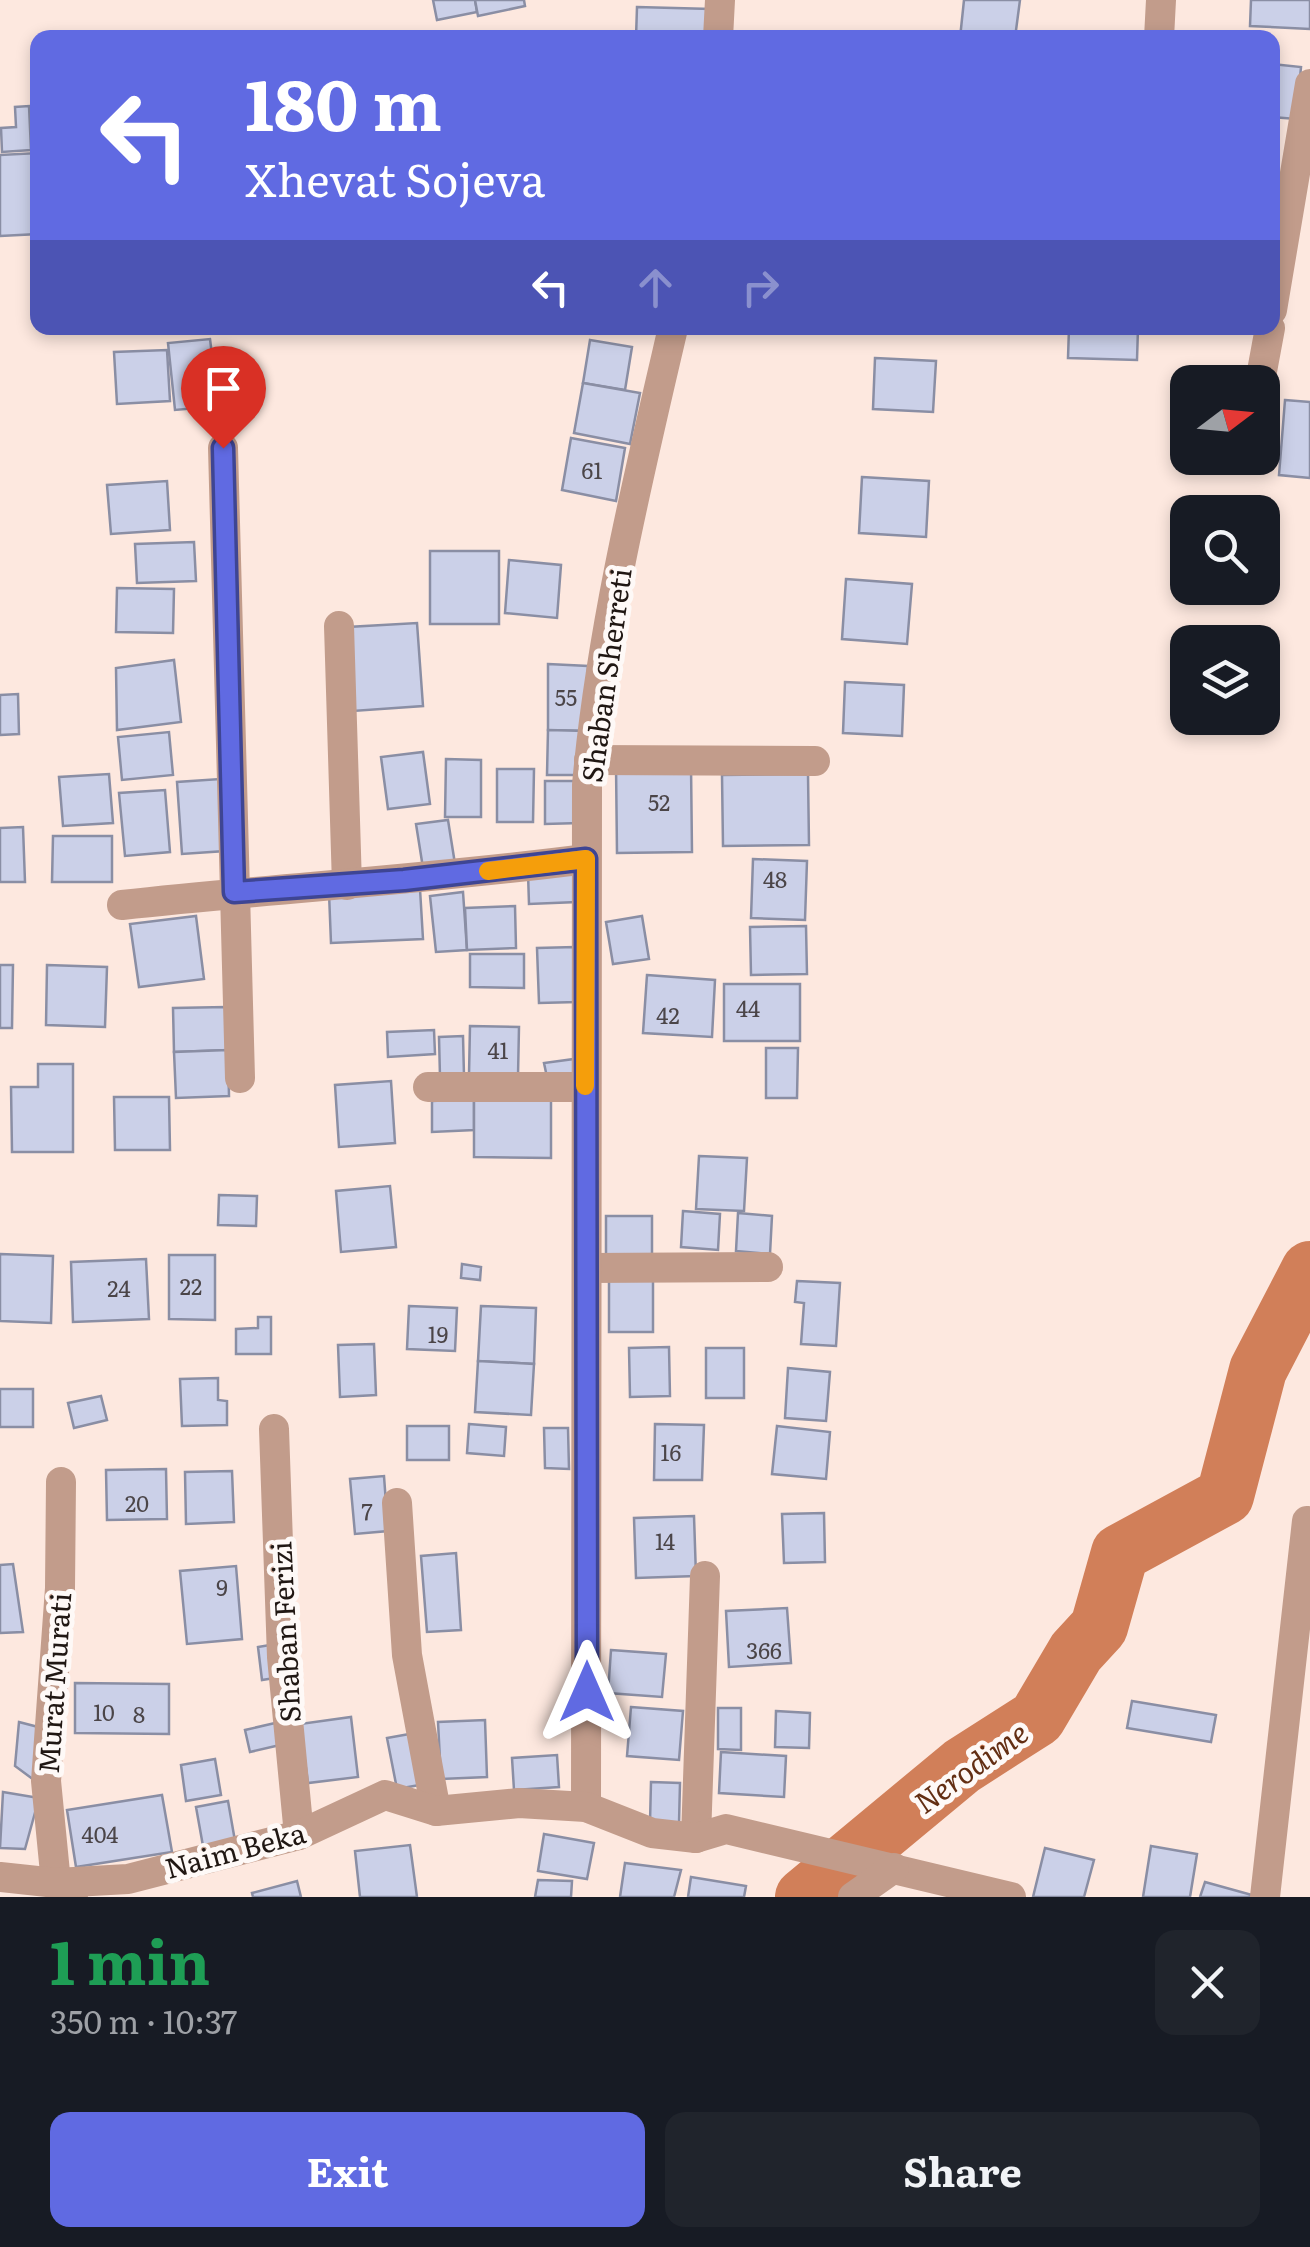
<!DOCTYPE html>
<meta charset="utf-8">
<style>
:root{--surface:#171b24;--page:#20242c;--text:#f1f3f6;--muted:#9ea1a6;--accent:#606ae2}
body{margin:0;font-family:Literata,serif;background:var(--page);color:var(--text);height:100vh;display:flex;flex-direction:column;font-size:38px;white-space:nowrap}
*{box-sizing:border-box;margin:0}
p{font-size:32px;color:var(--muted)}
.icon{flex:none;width:55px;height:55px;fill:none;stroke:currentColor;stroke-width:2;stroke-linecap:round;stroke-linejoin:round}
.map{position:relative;height:1897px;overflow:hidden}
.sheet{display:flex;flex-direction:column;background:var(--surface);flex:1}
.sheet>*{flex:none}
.guide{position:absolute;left:30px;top:30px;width:1250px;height:305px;border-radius:20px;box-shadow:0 5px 15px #0003;background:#606ae2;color:#fff;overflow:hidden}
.needle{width:65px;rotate:74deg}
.buttons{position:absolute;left:1170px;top:365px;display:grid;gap:20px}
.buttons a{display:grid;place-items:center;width:110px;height:110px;border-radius:20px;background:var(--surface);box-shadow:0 5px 15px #0003;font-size:50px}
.pin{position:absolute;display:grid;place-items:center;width:85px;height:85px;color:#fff;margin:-102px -42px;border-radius:50% 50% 50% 0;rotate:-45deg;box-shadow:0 0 10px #0007}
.pin .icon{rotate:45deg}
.me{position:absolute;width:110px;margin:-55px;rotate:0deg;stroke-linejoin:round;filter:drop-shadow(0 0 8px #0008)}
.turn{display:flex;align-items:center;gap:35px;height:210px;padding:0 50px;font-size:45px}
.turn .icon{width:130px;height:130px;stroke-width:2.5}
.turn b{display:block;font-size:70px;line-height:85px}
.lanes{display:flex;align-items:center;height:95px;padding:0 50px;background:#0003;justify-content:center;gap:50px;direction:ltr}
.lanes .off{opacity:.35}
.round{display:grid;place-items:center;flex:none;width:105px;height:105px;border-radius:20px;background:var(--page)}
.summary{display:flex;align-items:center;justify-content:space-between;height:170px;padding:0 50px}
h1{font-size:60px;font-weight:700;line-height:75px;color:#1e9e55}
.action{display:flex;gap:20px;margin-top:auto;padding:20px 50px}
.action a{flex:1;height:115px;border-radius:20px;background:var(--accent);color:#fff;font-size:40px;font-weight:700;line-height:115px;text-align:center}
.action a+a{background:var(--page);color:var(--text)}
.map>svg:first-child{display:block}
</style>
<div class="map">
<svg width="1310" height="1897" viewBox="0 0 1310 1897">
<rect width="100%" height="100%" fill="#fde8df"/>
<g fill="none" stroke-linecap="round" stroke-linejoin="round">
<path stroke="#d17f59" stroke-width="58" d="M804,1897L962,1766L1037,1718L1076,1652L1099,1627L1120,1553L1225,1496L1258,1370L1310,1270"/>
</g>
<g fill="#cbd0e8" stroke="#8a8ea4" stroke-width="2.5">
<path d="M433,0H475L477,12L437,20Z"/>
<path d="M475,0H524L525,6L478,16Z"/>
<path d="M964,0H1020L1015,38H960Z"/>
<path d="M1251,0H1310V29L1250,26Z"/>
<path d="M637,7L711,9L710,38H636Z"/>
<path d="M1272,64L1301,67L1296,119L1272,117Z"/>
<path d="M29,106L31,150L2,152L1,128L16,127L15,107Z"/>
<path d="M38,153V234L0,236V155Z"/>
<path d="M1069,328H1138L1137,360L1068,358Z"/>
<path d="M210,339L213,363L225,362L230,405L175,410L168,343Z"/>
<path d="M590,340L632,347L625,390L583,383Z"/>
<path d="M167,350L170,401L117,404L114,352Z"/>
<path d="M875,358L936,361L933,412L873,409Z"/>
<path d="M583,383L640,393L630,444L574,433Z"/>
<path d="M1285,400L1310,402V478L1279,475Z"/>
<path d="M571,438L625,448L616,501L562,490Z"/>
<path d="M862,477L929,481L926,537L859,533Z"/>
<path d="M167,481L170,530L111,534L107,485Z"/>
<path d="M194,542L196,581L137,583L135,544Z"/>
<rect x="430" y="551" width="69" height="73"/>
<path d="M509,560L561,565L557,618L505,613Z"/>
<path d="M846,579L912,584L907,644L842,639Z"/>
<path d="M117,588L174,589L173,633L116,632Z"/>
<path d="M417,623L423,706L353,711L348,627Z"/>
<path d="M174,660L181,722L117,730L116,668Z"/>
<path d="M548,664L588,666L586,731L548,730Z"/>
<path d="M845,682L904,685L902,736L843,733Z"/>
<path d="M18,694L19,734L0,735V695Z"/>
<path d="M548,730L586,731L585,775H547Z"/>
<path d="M169,732L173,775L122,780L118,737Z"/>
<path d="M423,752L430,804L388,809L381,757Z"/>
<path d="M446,759L481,760V817H445Z"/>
<path d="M616,765H691L692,852L617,853Z"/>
<path d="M497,769H534L533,822H497Z"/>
<path d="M109,774L113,823L63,826L59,777Z"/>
<path d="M808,774L809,845L723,846L722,775Z"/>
<path d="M220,779L225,851L182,854L177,782Z"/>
<path d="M545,781H580V823L545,824Z"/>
<path d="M165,790L170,852L125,856L119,793Z"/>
<path d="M448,820L455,864L423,868L416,824Z"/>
<path d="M23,827L25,882H0V828Z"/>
<path d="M53,836H112V882H52Z"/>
<path d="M753,859L807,861L805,920L751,918Z"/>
<path d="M576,871L577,902L529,904L528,873Z"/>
<path d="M420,889L423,939L331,943L329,893Z"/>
<path d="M463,892L467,950L436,952L430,896Z"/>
<path d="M515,906L516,948L467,950L465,908Z"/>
<path d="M196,916L204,979L139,987L130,924Z"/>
<path d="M642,916L649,959L613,964L606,922Z"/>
<path d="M806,926L807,974L751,975L750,927Z"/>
<path d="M575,947L577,1002L539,1003L537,948Z"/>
<path d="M470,954H524V988L470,987Z"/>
<path d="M0,965H13L12,1028H0Z"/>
<path d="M47,965L107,967L105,1027L46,1025Z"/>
<path d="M647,975L715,980L712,1037L643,1033Z"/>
<rect x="724" y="984" width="76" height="57"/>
<path d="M226,1007L228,1050L174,1052L173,1008Z"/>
<path d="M470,1026L519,1027L518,1076L469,1075Z"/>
<path d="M434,1030L435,1054L388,1057L387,1032Z"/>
<path d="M463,1036L464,1076L440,1077L439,1037Z"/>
<path d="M766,1048H798L797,1098H766Z"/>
<path d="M228,1050L229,1096L176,1098L174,1052Z"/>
<path d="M574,1059L576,1080L548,1082L544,1063Z"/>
<path d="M38,1064H73V1152H12L11,1087H38Z"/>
<path d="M391,1081L395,1143L339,1147L335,1085Z"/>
<path d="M114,1097H169L170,1150H115Z"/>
<path d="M474,1099V1130L432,1132V1101Z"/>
<path d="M474,1099H551V1158L474,1157Z"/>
<path d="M699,1156L747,1158L744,1211L696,1209Z"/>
<path d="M390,1186L396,1247L341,1252L336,1191Z"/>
<path d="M219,1195L257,1196L256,1226L218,1225Z"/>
<path d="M683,1211L720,1214L718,1250L681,1247Z"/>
<path d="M738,1213L772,1216L770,1254L736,1251Z"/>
<path d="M606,1216H652V1260L606,1261Z"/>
<path d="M0,1254L53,1256L51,1323L0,1321Z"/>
<path d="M169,1255H215V1320L169,1319Z"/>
<path d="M146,1259L149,1319L73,1322L71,1262Z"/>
<path d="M462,1264L481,1267L480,1280L461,1278Z"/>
<rect x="609" y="1276" width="44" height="56"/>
<path d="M797,1281L840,1283L836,1346L801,1344L804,1303L795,1302Z"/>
<path d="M409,1306L457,1308L455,1351L407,1349Z"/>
<path d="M481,1306L536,1308L534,1364L478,1361Z"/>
<path d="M258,1317H271V1354H236V1329L258,1328Z"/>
<path d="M374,1344L376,1395L340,1397L338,1345Z"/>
<path d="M669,1347L670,1396L630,1397L629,1348Z"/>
<rect x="706" y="1348" width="38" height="50"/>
<path d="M478,1361L534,1364L531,1415L475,1412Z"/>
<path d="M788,1368L830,1372L826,1421L785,1418Z"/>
<path d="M218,1378V1400L227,1401V1425L182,1426L180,1379Z"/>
<rect x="0" y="1389" width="33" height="38"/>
<path d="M101,1396L107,1420L74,1428L68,1403Z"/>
<path d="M469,1424L506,1427L504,1456L467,1453Z"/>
<path d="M655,1424L704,1425L702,1480H654Z"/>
<rect x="407" y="1426" width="42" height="34"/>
<path d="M777,1426L830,1432L826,1479L772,1474Z"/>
<path d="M544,1428H568L569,1469L545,1468Z"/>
<path d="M166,1469L167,1519L107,1520L106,1470Z"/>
<path d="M232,1471L234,1522L186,1524L185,1472Z"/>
<path d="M384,1476L388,1531L355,1534L350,1479Z"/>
<path d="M824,1513L825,1562L784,1563L782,1514Z"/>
<path d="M694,1516L696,1576L636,1578L634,1518Z"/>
<path d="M456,1553L461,1630L427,1632L421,1556Z"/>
<path d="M13,1564L23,1632L0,1633V1565Z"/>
<path d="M236,1566L242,1639L187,1644L180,1571Z"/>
<path d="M787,1608L791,1663L729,1667L726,1611Z"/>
<path d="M276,1644L281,1677L262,1680L258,1647Z"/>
<path d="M611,1650L666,1654L662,1697L608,1693Z"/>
<path d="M75,1683L169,1684V1734L75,1733Z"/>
<path d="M1132,1701L1216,1715L1211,1742L1127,1728Z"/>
<path d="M631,1707L683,1711L679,1760L627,1756Z"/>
<path d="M718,1708H741V1750L718,1749Z"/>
<path d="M776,1711L810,1713L809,1748L775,1747Z"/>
<path d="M351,1717L358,1777L308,1783L300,1724Z"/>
<path d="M485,1720L487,1777L441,1779L438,1722Z"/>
<path d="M19,1722L42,1728L34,1780L15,1766Z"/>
<path d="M275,1723L280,1745L250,1752L245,1730Z"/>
<path d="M415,1733L425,1784L397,1789L387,1738Z"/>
<path d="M721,1752L786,1756L784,1797L719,1793Z"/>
<path d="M557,1755L559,1787L514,1790L512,1758Z"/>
<path d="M215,1759L221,1795L186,1801L181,1765Z"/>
<path d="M651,1782L680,1783L679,1823L650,1822Z"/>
<path d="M3,1792L39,1798L25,1849L0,1848Z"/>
<path d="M162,1795L172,1852L76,1867L67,1810Z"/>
<path d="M228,1801L235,1841L203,1846L196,1807Z"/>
<path d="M544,1834L594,1843L587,1879L538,1871Z"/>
<path d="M410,1845L417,1897H360L355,1851Z"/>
<path d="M1151,1846L1197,1854L1190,1897H1143Z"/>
<path d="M1045,1848L1094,1860L1084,1897H1033Z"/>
<path d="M625,1863L681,1870L674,1897H620Z"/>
<path d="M691,1877L746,1886L744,1897H688Z"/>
<path d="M538,1880L572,1881L571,1897H535Z"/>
<path d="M297,1881L301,1897H253L252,1893Z"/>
<path d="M1205,1882L1259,1897H1200Z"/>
</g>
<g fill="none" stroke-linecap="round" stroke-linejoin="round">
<g stroke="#c29c8b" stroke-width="30">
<path d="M718,38L720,0"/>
<path d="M1159,38L1161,0"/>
<path d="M1272,310L1310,84"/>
<path d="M1260,382L1270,328"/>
<path d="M223,448L240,1078"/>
<path d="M339,626L347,885"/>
<path d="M589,760L815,761"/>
<path d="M122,905C277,888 432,879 586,859"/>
<path d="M428,1087H585"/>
<path d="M588,1268L768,1267"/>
<path d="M274,1429L282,1657L299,1835"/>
<path d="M61,1482L60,1588L46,1781L56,1883L74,1891"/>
<path d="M397,1503L407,1655L436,1811"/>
<path d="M586,1807L587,785C601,630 638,478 673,328"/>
<path d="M696,1838L705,1576"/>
<path d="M0,1877L56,1883L128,1879L299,1835L385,1795L436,1811L519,1803L586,1807L652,1833L696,1838L726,1829L1011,1897"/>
<path d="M853,1897L894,1868"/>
<path d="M1265,1897L1307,1521"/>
</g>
</g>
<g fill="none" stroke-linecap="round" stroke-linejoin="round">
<defs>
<path id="route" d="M223,448L234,892L404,880L586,859L587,1692"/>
</defs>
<use href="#route" stroke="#3e4593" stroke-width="25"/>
<use href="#route" stroke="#606ae2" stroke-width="18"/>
<path stroke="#f59e0b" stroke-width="18" d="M488,871L586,859L585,1086"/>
</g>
<g text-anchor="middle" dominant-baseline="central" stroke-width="10" stroke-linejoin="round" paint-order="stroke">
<g font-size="22" fill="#4b4548">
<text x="592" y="469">61</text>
<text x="566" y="696">55</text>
<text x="659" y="801">52</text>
<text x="775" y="878">48</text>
<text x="748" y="1007">44</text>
<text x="668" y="1014">42</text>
<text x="498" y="1049">41</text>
<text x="191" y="1285">22</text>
<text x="119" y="1287">24</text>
<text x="438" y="1333">19</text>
<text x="671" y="1451">16</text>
<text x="137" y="1502">20</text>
<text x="367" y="1510">7</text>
<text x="665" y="1540">14</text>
<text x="222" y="1586">9</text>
<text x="764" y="1649">366</text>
<text x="104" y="1711">10</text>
<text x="139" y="1713">8</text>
<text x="100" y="1833">404</text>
</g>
<g font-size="28" fill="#201713" stroke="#fef9f7">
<text transform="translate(605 675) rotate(-82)">Shaban Sherreti</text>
<text transform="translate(284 1632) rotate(-93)">Shaban Ferizi</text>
<text transform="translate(53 1683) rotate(-86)">Murat Murati</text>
<text transform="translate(235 1849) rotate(-15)">Naim Beka</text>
</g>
<g font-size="30" font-style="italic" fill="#632e13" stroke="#fef9f7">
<text transform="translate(970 1766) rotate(-36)">Nerodime</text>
</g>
</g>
</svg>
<div class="buttons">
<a><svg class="needle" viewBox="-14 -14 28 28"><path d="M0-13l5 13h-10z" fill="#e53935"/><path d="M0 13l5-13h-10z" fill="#9ea1a6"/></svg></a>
<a><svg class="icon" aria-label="search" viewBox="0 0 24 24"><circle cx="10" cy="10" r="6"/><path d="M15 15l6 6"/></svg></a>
<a><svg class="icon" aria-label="layers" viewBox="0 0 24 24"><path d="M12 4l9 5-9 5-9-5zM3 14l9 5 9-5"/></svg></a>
</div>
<div class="pin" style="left:223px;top:448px;background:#d93025"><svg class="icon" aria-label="arrive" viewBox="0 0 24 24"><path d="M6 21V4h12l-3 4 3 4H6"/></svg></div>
<svg class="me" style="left:587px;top:1692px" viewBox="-20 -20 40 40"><path d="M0-17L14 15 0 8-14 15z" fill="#606ae2" stroke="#fff" stroke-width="4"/></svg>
<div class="guide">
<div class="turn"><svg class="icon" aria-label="left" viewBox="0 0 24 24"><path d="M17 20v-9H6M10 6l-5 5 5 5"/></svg><div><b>180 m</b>Xhevat Sojeva</div></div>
<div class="lanes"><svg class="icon" aria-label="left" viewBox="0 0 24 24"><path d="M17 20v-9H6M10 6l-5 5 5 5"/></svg><svg class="icon off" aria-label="ahead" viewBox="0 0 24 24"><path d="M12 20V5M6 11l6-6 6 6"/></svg><svg class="icon off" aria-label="right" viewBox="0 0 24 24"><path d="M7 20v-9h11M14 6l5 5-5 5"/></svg></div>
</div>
</div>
<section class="sheet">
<div class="summary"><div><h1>1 min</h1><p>350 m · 10:37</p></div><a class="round"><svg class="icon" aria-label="close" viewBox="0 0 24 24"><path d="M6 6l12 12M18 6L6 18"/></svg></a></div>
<div class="action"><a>Exit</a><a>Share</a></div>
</section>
